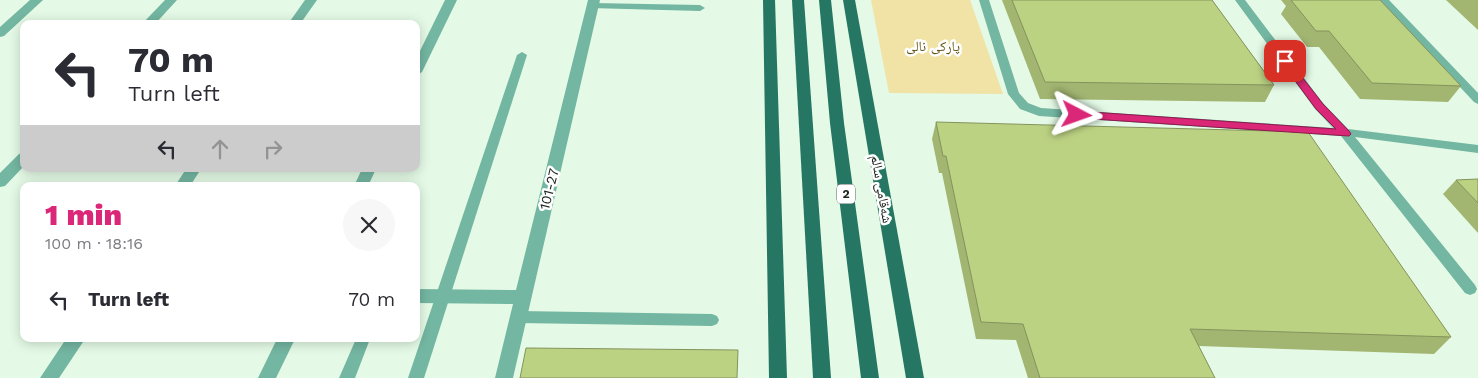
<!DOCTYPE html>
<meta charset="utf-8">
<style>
:root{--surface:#fff;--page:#f7f7f7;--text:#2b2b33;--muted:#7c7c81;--accent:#db2777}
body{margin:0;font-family:"Work Sans","Noto Naskh Arabic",sans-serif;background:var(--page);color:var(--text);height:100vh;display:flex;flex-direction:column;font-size:19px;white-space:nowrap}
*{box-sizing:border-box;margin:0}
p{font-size:16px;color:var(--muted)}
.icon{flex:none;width:28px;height:28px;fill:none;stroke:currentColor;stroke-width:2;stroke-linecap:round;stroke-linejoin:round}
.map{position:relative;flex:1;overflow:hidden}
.details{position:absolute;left:20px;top:182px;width:400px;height:160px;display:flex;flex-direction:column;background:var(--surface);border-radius:10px;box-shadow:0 2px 12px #0003}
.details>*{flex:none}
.top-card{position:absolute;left:20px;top:20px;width:400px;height:152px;border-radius:10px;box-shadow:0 2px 12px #0003;background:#fff;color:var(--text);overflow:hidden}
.pin{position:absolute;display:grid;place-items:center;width:42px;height:42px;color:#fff;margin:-21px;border-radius:10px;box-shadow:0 2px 8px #0006}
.me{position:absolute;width:55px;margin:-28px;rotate:94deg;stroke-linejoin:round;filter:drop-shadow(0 0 4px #0008)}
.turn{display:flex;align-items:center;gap:18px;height:105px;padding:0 25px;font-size:22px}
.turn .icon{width:65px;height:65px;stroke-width:2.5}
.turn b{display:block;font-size:35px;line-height:42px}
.lanes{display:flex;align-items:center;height:48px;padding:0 25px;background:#0003;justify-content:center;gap:25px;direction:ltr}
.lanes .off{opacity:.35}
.round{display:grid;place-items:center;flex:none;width:52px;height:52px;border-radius:26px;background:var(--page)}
.overview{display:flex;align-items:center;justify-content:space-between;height:85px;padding:0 25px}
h1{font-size:30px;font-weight:800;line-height:38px;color:var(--accent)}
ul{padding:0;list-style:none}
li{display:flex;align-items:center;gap:15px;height:65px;padding:0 25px}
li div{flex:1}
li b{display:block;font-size:19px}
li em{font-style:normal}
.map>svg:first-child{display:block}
</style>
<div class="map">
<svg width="1478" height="378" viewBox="0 0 1478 378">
<rect width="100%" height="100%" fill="#e4fae6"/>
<path fill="#f1e2a5" d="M871,0H970L1003,94L889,93Z"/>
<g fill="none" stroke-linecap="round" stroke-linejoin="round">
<g fill="#73b6a1" fill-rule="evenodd">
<path d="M979,0H989L1019,93L1028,103L1041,108L1333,128L1315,109L1235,0H1245L1323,103L1348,129L1478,145V153L1355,137L1475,285L1477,289L1475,293L1470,295L1465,293L1341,136L1039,116L1020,109L1008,94Z"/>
<path d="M1379,0H1389L1478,93V104L1474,102Z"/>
<path d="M593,3L700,5L705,8L700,11L590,8V4Z"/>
<path d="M522,52L527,55L424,378H408L517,55Z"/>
<path d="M518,311L712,314L717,316L719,320L717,324L712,326L518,323L513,321L511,317L513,313Z"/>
<path d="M356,339H370L355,378H339Z"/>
</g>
<g fill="#73b6a1" fill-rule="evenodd">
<path d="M30,0H43L4,36L0,37V27Z"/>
<path d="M165,0H177L155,24H142Z"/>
<path d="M305,0H317L300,24H288Z"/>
<path d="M445,0H457L422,72L416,76V59Z"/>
<path d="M588,0H600L513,378H495L513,304L416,303V289L516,290Z"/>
<path d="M24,152V166L5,186L0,187V173L19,154Z"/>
<path d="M186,169H201L190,186H175Z"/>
<path d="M362,169H376L368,186H354Z"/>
<path d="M66,339H85L59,378H40Z"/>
<path d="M277,339H295L276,378H258Z"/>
</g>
<g fill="#257662" fill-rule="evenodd">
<path d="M763,0H775L787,378H769Z"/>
<path d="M792,0H804L831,378H813Z"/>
<path d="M819,0H831L844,123L879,378H861L830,123Z"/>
<path d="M843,0H855L924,378H906Z"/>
</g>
</g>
<g fill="#a2b571">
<path d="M1002,0H1212L1274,85L1265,102L1040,99Z"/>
<path d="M1281,0H1380L1461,86L1448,102L1360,99L1319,47H1307L1281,14L1286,6Z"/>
<path d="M1446,0H1478V30Z"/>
<path d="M936,122L1451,337L1434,354L1199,346L1215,378H1028L1016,340L976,339L942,173H939L932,139Z"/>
<path d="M1478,179V233L1443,194L1456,180Z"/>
</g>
<g fill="#bcd283" stroke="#84935c">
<path d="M1012,0H1212L1274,85L1045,82Z"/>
<path d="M1291,0H1380L1461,86L1372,83L1329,31H1316Z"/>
<path d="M936,122L1308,132L1451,337L1190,329L1215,378H1040L1023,324L981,322L946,156H943Z"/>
<path d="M1478,179V203L1456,180Z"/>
<path d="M526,348L738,350L737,378H520Z"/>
</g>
<path fill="#db2777" stroke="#8e194d" d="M1285,58L1288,59L1323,104L1349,131L1351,134L1349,136L1077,118L1072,115L1077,111L1336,129L1316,109L1282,63V59Z"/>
<g text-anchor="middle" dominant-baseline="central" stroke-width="5" stroke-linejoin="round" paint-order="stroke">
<rect fill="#fff" stroke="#616662" stroke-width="1" x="837" y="184.5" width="18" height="19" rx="4"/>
<g font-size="12" font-weight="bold" fill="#1d251e">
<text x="846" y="194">2</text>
</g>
<g font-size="14" fill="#615314" stroke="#fff">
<text x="933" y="46">پارکی نالی</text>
</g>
<g font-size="14" fill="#1d251e" stroke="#fff">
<text transform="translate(549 189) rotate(-76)">101-27</text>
<text transform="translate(882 189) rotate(80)">شەقامی سالم</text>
</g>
</g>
</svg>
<div class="pin" style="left:1285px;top:61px;background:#d93025"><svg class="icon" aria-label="arrive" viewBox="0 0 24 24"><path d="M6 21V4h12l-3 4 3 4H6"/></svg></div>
<svg class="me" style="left:1077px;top:115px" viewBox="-20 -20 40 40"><path d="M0-17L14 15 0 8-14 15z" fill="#db2777" stroke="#fff" stroke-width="4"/></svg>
<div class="top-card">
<div class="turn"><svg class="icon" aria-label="left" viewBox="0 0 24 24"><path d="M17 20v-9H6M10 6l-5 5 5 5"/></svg><div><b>70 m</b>Turn left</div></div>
<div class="lanes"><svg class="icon" aria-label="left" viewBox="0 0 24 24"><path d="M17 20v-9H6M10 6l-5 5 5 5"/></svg><svg class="icon off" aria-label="ahead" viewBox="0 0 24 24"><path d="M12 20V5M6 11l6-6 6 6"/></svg><svg class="icon off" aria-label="right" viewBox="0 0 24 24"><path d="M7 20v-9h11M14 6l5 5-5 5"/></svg></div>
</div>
<section class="details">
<div class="overview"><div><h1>1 min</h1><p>100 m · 18:16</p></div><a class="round"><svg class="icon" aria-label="close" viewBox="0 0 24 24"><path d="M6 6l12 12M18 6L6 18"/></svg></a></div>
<ul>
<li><svg class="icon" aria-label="left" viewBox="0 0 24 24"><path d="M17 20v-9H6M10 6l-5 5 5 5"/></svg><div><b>Turn left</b></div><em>70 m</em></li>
</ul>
</section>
</div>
